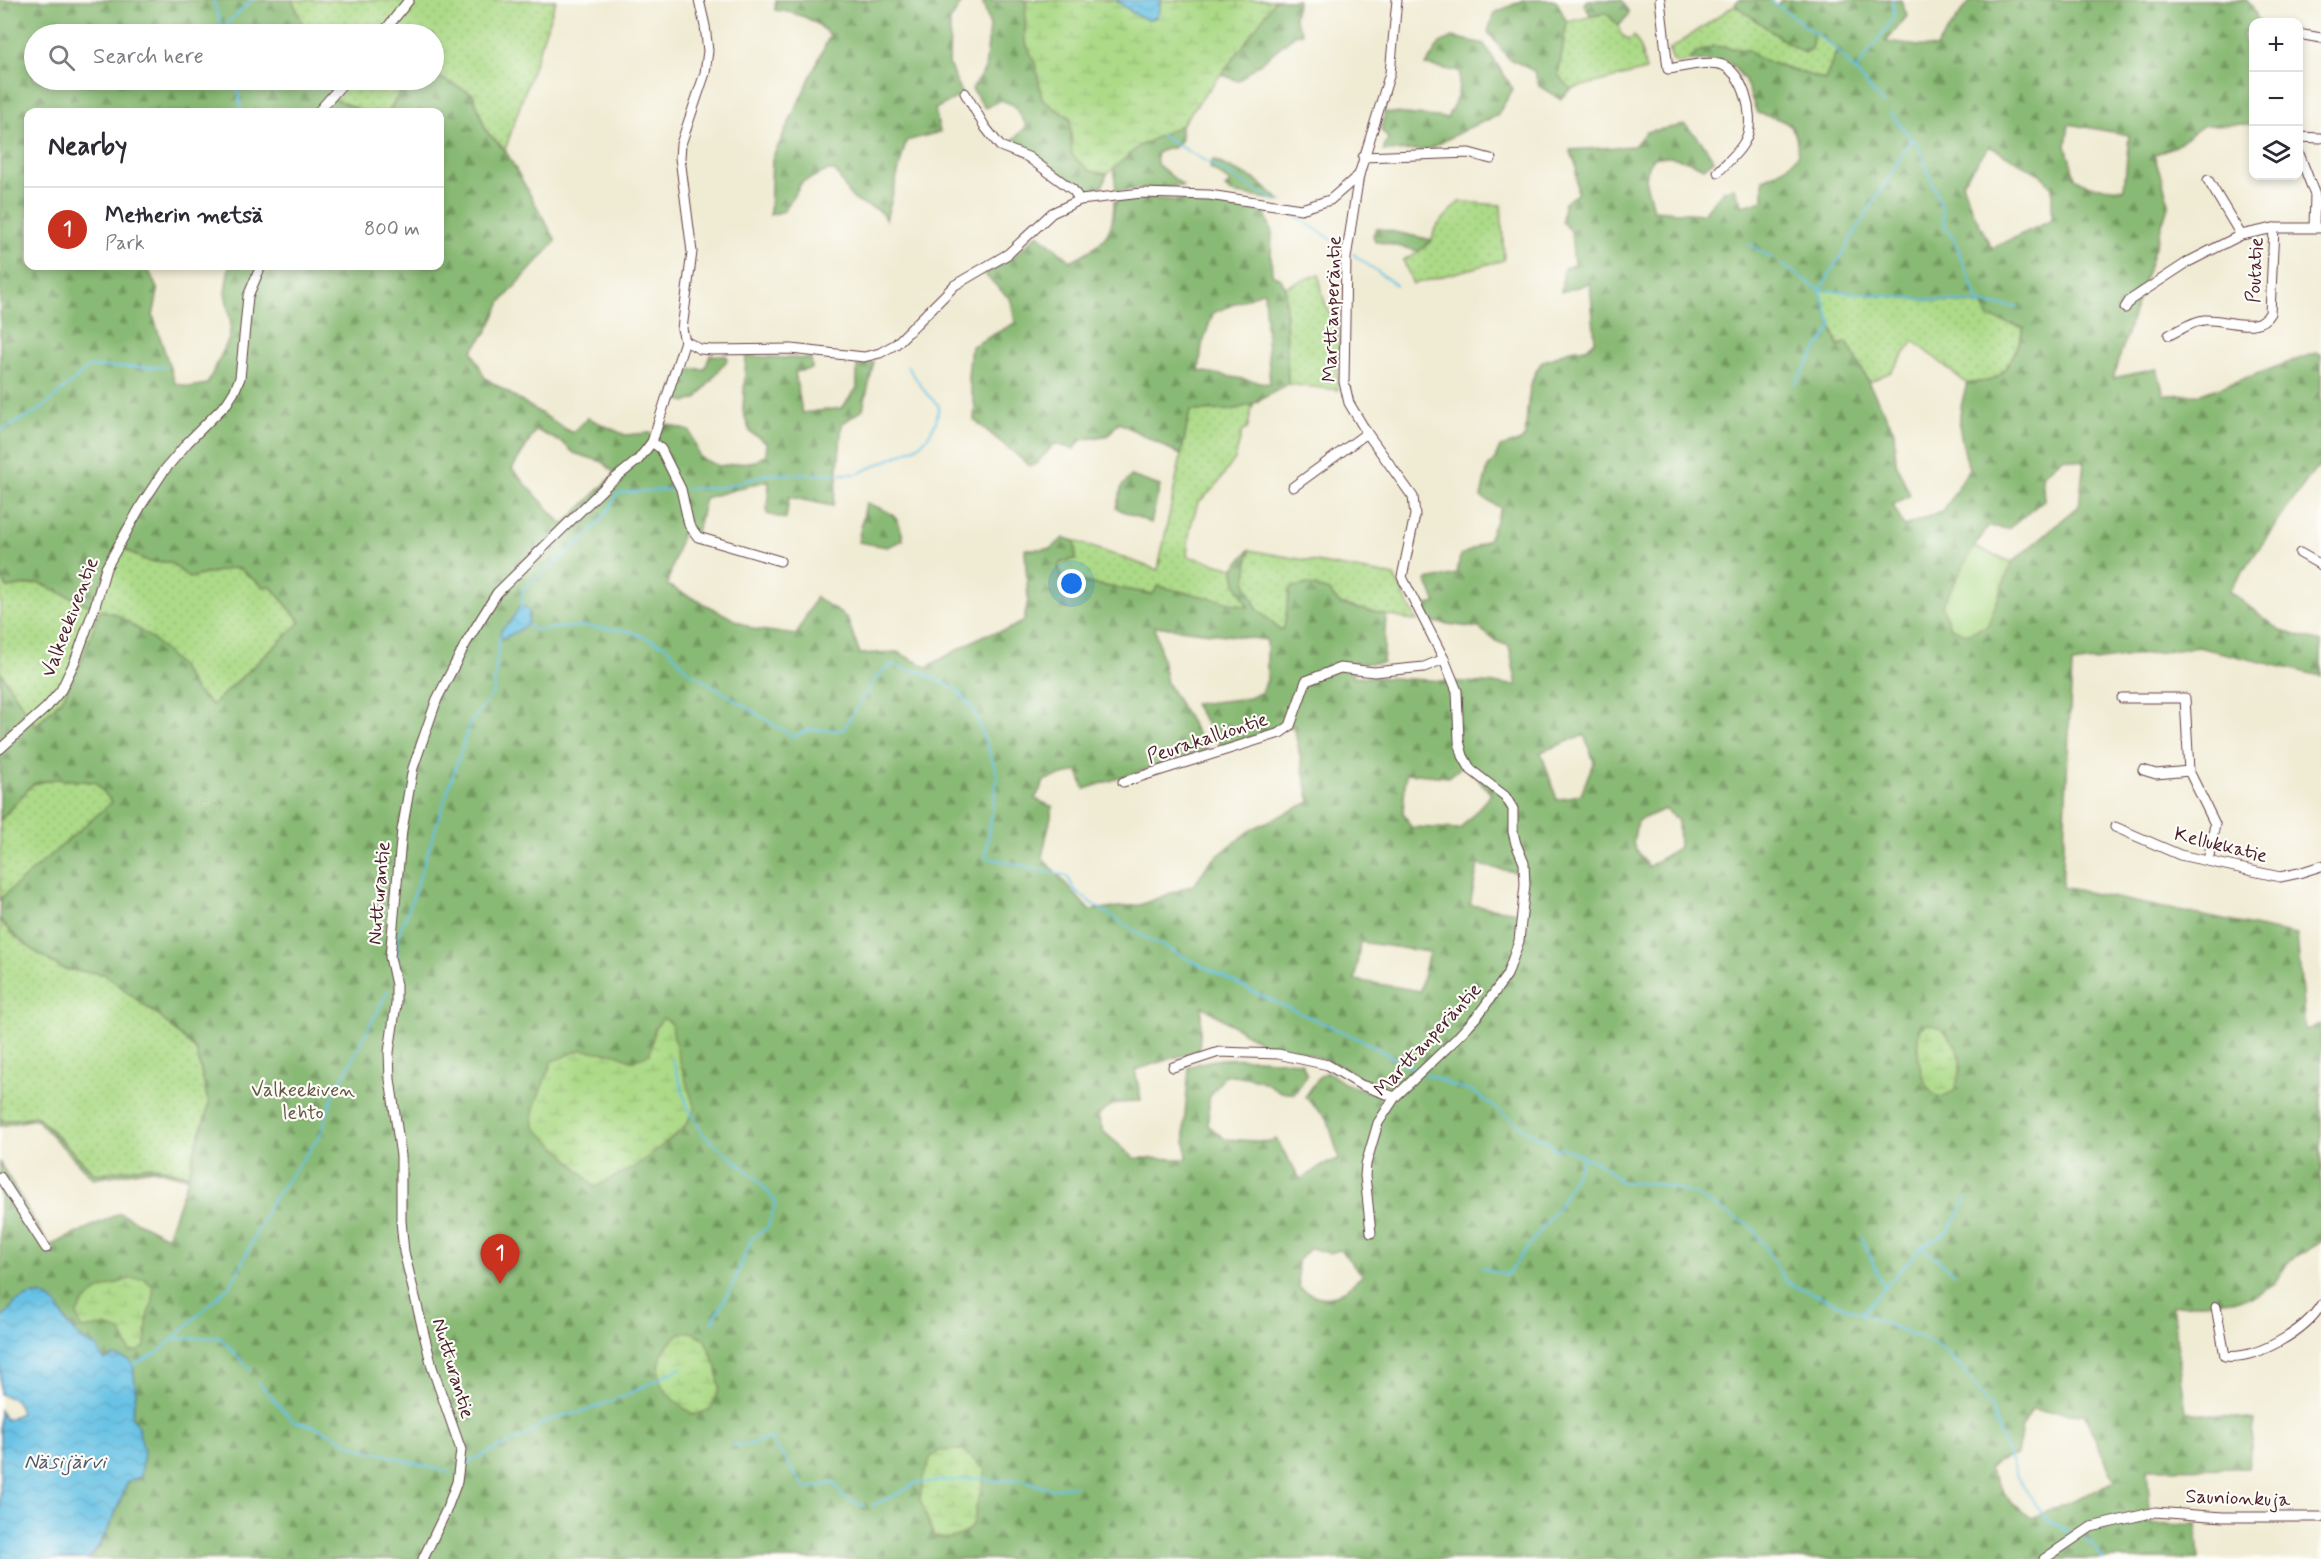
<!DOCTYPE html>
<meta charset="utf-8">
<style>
body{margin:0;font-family:Mynerve,sans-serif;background:#f7f7f7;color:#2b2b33}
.controls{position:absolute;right:18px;top:18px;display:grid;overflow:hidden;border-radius:12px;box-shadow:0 3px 9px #0003}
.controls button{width:54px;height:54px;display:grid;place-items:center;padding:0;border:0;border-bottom:2px solid #e1e1e2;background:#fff;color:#2b2b33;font:30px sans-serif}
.you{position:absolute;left:1072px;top:584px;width:21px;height:21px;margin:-15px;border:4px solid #fff;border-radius:50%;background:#1a73e8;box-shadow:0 0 0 9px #1a73e833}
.badge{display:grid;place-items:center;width:39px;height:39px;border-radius:50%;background:#c8321e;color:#fff;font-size:20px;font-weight:700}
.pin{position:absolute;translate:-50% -50px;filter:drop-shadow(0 2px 3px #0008)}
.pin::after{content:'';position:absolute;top:32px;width:21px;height:18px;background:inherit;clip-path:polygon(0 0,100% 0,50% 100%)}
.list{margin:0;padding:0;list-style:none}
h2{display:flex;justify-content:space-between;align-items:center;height:78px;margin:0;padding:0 24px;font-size:26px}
h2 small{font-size:20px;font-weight:400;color:#7c7c81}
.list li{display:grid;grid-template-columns:39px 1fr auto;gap:18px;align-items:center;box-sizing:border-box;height:84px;padding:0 24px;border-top:2px solid #e1e1e2}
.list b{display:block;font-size:22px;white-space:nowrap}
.list p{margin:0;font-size:20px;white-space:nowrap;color:#7c7c81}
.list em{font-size:20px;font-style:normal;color:#7c7c81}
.icon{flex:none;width:33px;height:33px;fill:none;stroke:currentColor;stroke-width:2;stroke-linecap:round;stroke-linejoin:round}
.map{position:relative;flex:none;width:2321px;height:1559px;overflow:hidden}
.search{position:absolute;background:#fff;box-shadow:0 3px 9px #0003;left:24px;top:24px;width:420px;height:66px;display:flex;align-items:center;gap:15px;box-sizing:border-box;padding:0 21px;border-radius:33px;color:#7c7c81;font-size:22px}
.panel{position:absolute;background:#fff;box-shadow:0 3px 9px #0003;left:24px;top:108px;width:420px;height:162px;border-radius:12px}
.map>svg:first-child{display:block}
.grass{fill:url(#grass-dots);stroke:#7b7c59;stroke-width:1.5}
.forest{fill:url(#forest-firs);stroke:#6a6c50;stroke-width:1.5;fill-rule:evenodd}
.wetland{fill:url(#wetland-marsh);stroke:#7b7c59;stroke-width:1.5}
.pitch{fill:#acda87;stroke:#7b7c59;stroke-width:1.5}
.water{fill:url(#water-waves);stroke:#597088;stroke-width:1.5}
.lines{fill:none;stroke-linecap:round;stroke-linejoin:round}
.stream{stroke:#68c2e5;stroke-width:2}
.minor-casing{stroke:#633e44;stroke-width:11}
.minor{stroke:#fff;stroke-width:9}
.labels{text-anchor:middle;stroke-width:4.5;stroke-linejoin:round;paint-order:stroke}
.street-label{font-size:20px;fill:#4a1f2b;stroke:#fdfcf7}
.park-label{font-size:20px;fill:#675747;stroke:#fdfcf7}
.water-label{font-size:21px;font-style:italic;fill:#54586c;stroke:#fdfcf7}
</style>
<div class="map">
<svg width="2321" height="1559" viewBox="0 0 2321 1559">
<defs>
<pattern id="grass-dots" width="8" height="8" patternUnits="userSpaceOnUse" patternTransform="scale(1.5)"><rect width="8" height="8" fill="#acda87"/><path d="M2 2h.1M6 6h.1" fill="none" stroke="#96bb75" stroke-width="1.8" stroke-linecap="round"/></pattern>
<pattern id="forest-firs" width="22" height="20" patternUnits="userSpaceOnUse" patternTransform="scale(1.5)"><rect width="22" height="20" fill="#89ba74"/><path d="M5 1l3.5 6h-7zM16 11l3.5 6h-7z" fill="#72975f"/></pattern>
<pattern id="wetland-marsh" width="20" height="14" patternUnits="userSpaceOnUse" patternTransform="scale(1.5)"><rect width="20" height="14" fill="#acda87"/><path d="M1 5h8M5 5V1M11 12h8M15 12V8" fill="none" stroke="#96bb75"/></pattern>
<pattern id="water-waves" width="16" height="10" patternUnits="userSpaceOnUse" patternTransform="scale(1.5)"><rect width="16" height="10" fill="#68c2e5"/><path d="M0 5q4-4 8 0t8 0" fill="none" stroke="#5ca6c5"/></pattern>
</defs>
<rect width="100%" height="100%" fill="#fdfcf7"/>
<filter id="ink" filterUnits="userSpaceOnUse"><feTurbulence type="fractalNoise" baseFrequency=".0167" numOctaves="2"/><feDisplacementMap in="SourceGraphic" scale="12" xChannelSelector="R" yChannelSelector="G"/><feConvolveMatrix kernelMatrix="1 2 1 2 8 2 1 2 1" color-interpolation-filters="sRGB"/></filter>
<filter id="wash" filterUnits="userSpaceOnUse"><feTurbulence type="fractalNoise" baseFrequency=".008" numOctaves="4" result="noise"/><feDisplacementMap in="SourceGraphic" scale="24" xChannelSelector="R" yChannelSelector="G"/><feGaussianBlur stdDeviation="1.35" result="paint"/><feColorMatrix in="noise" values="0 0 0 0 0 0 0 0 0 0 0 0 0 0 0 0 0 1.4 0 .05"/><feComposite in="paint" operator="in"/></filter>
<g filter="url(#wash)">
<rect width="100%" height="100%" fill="#f0ebd3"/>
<g class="grass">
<path d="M292 0H556L505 150 486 131 473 94 434 75V34H307Z"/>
<path d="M1735 5 1789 44 1805 53 1812 32 1837 50 1825 80 1759 59 1748 50 1698 52 1689 61 1679 64 1673 61 1669 50Z"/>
<path d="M1606 13 1619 26 1621 34 1629 40 1634 36 1640 46 1646 70 1571 89 1558 76 1567 22Z"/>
<path d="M326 80H408L388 112H364L334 99Z"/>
<path d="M1459 202 1501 205 1504 260 1413 284 1403 260 1414 255 1432 240 1435 228Z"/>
<path d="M1319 274C1322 294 1325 311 1339 325L1338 390 1288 384 1285 287Z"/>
<path d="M1820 290 1983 305 1989 318 2004 319 2024 327C2019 343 2011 367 1996 378 1990 382 1975 382 1967 384L1914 341 1891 372 1869 382 1847 342 1838 346Z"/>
<path d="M1253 404 1247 429 1242 432 1235 459 1215 487 1198 503 1190 528 1187 556 1234 568 1236 583 1248 607 1158 586 1153 594 1063 579 1058 568 1061 562 1076 559 1075 541 1158 570 1190 411 1232 410Z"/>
<path d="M116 545 149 562H170L189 578 232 568 240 569 263 587 270 586 301 622 212 705 195 690 180 666 81 662 63 698 35 726 0 672V574L8 588 39 583 92 607Z"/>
<path d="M1249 550 1394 576 1417 621 1364 611 1340 604 1329 591 1290 588 1284 629 1280 630 1257 609 1245 583Z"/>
<path d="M55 779 96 782 113 802 0 900V820L33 784Z"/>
<path d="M0 920 14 935 34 951 63 969 104 974 161 1018 196 1050 209 1105 192 1158 189 1175 151 1166 95 1174 37 1116 2 1121 0 1119Z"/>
</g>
<g class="forest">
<path d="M0 0H292L307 34H34V80H326L334 99 364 112H28V266H147L158 291 153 316 175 383 189 387 207 384 229 339 231 324 225 292 229 266H440V112H388L408 80H434V75L473 94 486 131 505 150 556 241 501 302 487 331 472 351 485 378 572 433 588 418 625 435 662 432 665 424 690 431 700 458 719 466 756 461 766 454 767 443 750 432 743 411 746 356 811 359 812 369 795 372 802 413 842 408 857 388V366L874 362 863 409 842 424 837 481 833 506 789 497 786 519 767 514 769 480 705 498 698 528 691 538 683 530 667 585 753 629 796 635 816 597 847 618 860 654 897 652 927 667 984 635 1007 630 1024 621 1028 600 1025 549H1050L1064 538 1075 541 1076 559 1061 562 1058 567 1063 579 1153 594 1158 586 1248 607 1236 583 1234 568 1249 550 1246 583 1257 609 1280 630 1284 629 1290 588 1307 584 1329 591 1340 604 1386 615 1383 663H1352L1353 676 1517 685 1509 646 1496 641 1479 628 1432 622 1422 606 1436 603 1426 580 1457 574 1460 556 1488 540 1501 508 1481 497 1488 467 1494 461 1500 447 1521 441 1525 436C1528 411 1526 380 1543 361 1554 359 1558 355 1567 351 1578 347 1587 352 1595 341L1590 283 1561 292 1564 268 1574 265 1571 231 1562 222 1564 203 1577 194 1576 165 1570 150 1634 146 1646 132 1685 125 1702 142 1714 160 1704 168C1686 160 1672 154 1652 158L1645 179 1653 210 1703 214 1724 190 1734 188 1743 206 1763 200V180L1788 166 1798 155C1798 121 1786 121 1757 113L1745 80 1729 62 1689 61 1698 52 1714 46 1748 50 1759 59 1825 80 1837 50 1813 32 1812 49 1805 53 1789 44 1735 5 1738 0H1771L1778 5 1782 0H1901L1907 16 1886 42 1935 48 1971 0H2246L2252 6 2259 22H2254L2253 30 2243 32 2253 83V124L2204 125 2175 146 2154 155 2169 203 2113 378 2157 369 2164 395 2201 394 2315 353 2321 354V466L2315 469 2229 591 2281 631 2321 642V676L2198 647 2072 664 2062 887 2297 935 2305 1030 2321 1025V1242L2288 1262 2275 1283 2251 1298 2172 1306 2186 1412 2255 1420 2248 1468 2147 1469 2151 1525 2196 1524 2199 1559H89L100 1546 117 1510 127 1483 138 1427 132 1415 136 1393 133 1365 104 1360C94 1343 93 1348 80 1337 69 1328 64 1317 57 1305L16 1302 0 1320V1163L49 1246 120 1213 167 1237 188 1178 152 1169 93 1179 36 1119 0 1126V1119L2 1121 37 1116 95 1174 151 1166 188 1175 209 1105 196 1050 161 1018 104 974 63 969 34 951 14 935 0 920 1 898 112 802 95 782 54 779 33 784 0 820V672L36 726 63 698 81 662 100 610 116 614 154 640 180 666 195 690 212 705 301 622 270 586 263 587 240 569 232 568 189 578 170 562H149L117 545 92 607 40 583 7 588 0 574ZM2069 124 2129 135 2124 189 2089 186 2075 178 2066 146ZM1989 146 2040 174 2052 187V220L1992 248 1972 210 1962 183ZM1820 290 1983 305 1989 318C2003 319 2010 326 2024 327 2019 343 2011 367 1996 378 1990 382 1975 382 1967 384 1955 422 1959 432 1969 469L1944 511 1904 526 1893 505 1910 495 1896 463 1894 431 1847 342 1838 346ZM536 430 563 443 574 453 603 462 615 474 563 525 512 469ZM2063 458 2084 461 2079 506 2012 562 1987 626 1942 606 1974 547 1989 526 2008 529 2044 500 2042 476ZM1155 626 1267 640V680L1262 692 1250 698 1194 704 1221 746 1284 727H1294L1310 802 1254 828 1230 846 1209 863 1195 884 1140 905 1089 910 1042 857 1053 807 1035 799 1045 780 1078 771 1084 789 1207 750 1167 683ZM1584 735 1594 761 1581 794 1557 800 1541 752ZM1465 764 1491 794 1460 829 1411 827 1403 812 1406 773 1449 777ZM1665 809 1678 821 1679 847 1648 867 1633 844 1637 821ZM1478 865 1520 873 1522 887 1518 912 1470 905ZM1360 942 1429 952 1420 991 1355 980ZM1202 1006 1264 1045 1303 1052 1348 1069 1361 1079 1395 1089 1385 1098 1344 1083 1328 1072 1319 1077 1305 1097 1328 1120 1339 1159 1322 1165 1301 1180 1276 1139 1269 1142 1225 1139 1208 1125 1209 1098 1225 1075C1239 1075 1255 1078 1268 1084 1280 1091 1279 1094 1295 1093L1307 1075 1301 1062C1263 1060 1225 1053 1189 1067L1184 1127 1187 1159 1134 1158 1103 1131 1098 1116 1111 1105 1141 1100 1135 1070 1199 1050ZM1945 1031 1960 1058 1956 1085 1929 1090 1918 1054ZM1311 1248 1329 1253 1340 1250 1363 1275C1340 1295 1328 1307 1299 1288L1297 1261ZM2032 1410 2084 1414 2115 1482 2032 1518 2011 1503 1989 1469 1997 1462 2017 1455 2022 1427Z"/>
<path d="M776 0H963L950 21 949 64 962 95 935 109 940 132 906 141 886 220C876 204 872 210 858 202 846 195 843 181 835 171H827L802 182 784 211 770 215 772 159 830 35C814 18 798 13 775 10Z"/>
<path d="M982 0H1026L1025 41 1036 65 1042 98 1054 108 1070 117 1072 155 1090 171 1107 174 1103 185 1089 193 1009 144 1027 126 1014 105 1001 100 985 108 972 89 985 69 990 26Z"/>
<path d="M1275 0H1298L1294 17 1302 33 1295 35 1238 81 1221 74Z"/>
<path d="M1524 0H1556L1567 22 1558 75 1571 89 1560 99 1539 86 1534 71 1508 58 1488 32 1494 13Z"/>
<path d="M1587 0H1622L1629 14 1619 26 1606 13 1591 16 1584 4Z"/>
<path d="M1452 37 1484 44 1513 89 1497 116 1468 128 1427 150 1383 151 1388 138 1381 130 1385 112 1447 118 1458 95 1460 72 1426 65 1440 43Z"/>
<path d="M1181 125V141L1173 148H1166L1156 154 1157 164 1183 186 1116 191 1114 167 1139 146Z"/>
<path d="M1213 160 1256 180 1281 201 1232 193 1225 188 1230 182 1210 168Z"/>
<path d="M1147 198 1216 203 1264 210 1272 232 1271 257 1272 274 1281 279 1285 287 1288 384 1253 404 1232 410 1190 411 1181 455 1118 422 1109 435 1081 440 1074 449 1054 444 1036 464 1030 466 974 420 975 406 968 377 971 347 1015 323 1011 300 984 274 1011 259 1038 234 1071 261C1101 244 1114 239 1114 201ZM1264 291 1270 384 1199 371 1202 345 1213 313Z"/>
<path d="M1376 228 1432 240 1419 251 1375 241 1373 235Z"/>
<path d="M710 355 727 356V360L696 399 687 402 675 399 672 392 679 376 693 369H705Z"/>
<path d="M1131 476 1160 486 1151 523 1116 508 1122 486Z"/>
<path d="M866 503C888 511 900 513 903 540L887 547 858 542Z"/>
</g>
<g class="wetland">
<path d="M1026 0H1116L1133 13 1148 20 1157 17 1161 0H1275L1243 46 1181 125 1139 146 1107 174 1090 171 1072 155 1070 117 1054 108 1042 98 1036 65 1025 41Z"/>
<path d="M663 1018 671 1023 678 1056 695 1109 683 1129 636 1166 595 1187 564 1154 534 1127 533 1110 552 1061 581 1050 616 1054 633 1061 650 1054 654 1030Z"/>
<path d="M1927 1024C1944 1026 1959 1045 1960 1062 1961 1070 1957 1083 1954 1091L1941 1097C1920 1093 1914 1045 1920 1028Z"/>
<path d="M129 1279H145L153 1287V1302L148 1313 145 1346 139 1351 130 1352 121 1331 105 1326 81 1329 77 1313C91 1289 105 1288 129 1279Z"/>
<path d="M691 1332 704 1338 717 1368 719 1388 711 1409 694 1415C671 1400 651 1386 662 1355 664 1347 674 1339 680 1333Z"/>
<path d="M963 1450 985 1470C984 1483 980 1494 976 1507 975 1511 975 1516 974 1521 968 1537 949 1541 934 1537L920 1499 923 1478 931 1457 939 1451Z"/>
</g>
<path class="pitch" d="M1974 547 2012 562 1987 626 1965 634 1950 627 1942 606Z"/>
<g class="water">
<path d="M1116 0H1161L1157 17 1148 20 1133 13Z"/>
<path d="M524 606 529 611 528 625 505 638 500 637 501 630 511 621 519 607Z"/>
<path d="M31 1295H44L57 1305 68 1325 82 1339 97 1347 104 1360 114 1356 129 1360 133 1365 136 1393 132 1415 138 1427 144 1451 141 1476 127 1483C117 1510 107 1537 89 1559H0V1410L6 1420 21 1413 16 1400 0 1394V1320L16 1302Z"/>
</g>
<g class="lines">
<g class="stream">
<path d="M213 0 224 34"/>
<path d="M1771 0 1837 50 1883 104"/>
<path d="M222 28 252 0"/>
<path d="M1856 71 1894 17 1893 0"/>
<path d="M237 80 241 112"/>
<path d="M1890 113 1912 139 1917 142 1943 211C1942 220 1945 230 1952 235L1980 305"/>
<path d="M1160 135 1275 201"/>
<path d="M1289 212 1344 247"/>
<path d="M1749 244 1772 258"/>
<path d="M1353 254 1396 285"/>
<path d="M1781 264 1820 290 2018 307"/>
<path d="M1795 384 1832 326 1820 290 1912 139"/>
<path d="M0 431 40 410 89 367H164"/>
<path d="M685 489 726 487 766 474H857L917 447 927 438 936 422 939 406 926 393 907 366"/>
<path d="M522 607 523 588C558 559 598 535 618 493L676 489"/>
<path d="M528 625 535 630 583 626 629 631 666 646 687 670 794 737 808 730H843L877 676 892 664 899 668 920 672 956 689 973 709 998 775 985 857 1067 876 1075 890 1091 903 1145 937 1262 996 1361 1040 1417 1070"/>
<path d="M400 985 397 956 398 936 411 903 470 723 493 693 496 673 498 645 500 637"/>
<path d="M672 1059 688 1107 704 1135 755 1177 776 1202 768 1227 752 1238 733 1284 712 1323"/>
<path d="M1425 1075 1432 1076 1455 1087 1472 1091 1524 1129 1550 1143 1554 1150 1561 1147 1599 1163 1621 1182 1658 1184 1693 1194 1753 1228 1786 1282 1939 1346 1961 1367 1992 1408 1993 1416 2018 1479 2047 1520 2073 1534"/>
<path d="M1862 1238 1884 1287"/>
<path d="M1922 1247 1954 1273"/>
<path d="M1482 1267 1507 1275 1560 1204 1584 1157"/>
<path d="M1862 1313 1922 1246 1948 1232 1967 1199"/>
<path d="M175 1339 219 1337 251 1370"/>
<path d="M133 1365 159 1352 232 1283 272 1201 321 1134 333 1096 388 991"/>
<path d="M259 1383 293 1421 316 1427 359 1448 451 1473"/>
<path d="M733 1445H748L770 1438 806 1489 834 1483 843 1497 864 1506"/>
<path d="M463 1473 470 1461 527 1435 547 1420 585 1411 624 1396 681 1368"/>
<path d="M873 1505 903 1491 915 1483 982 1478 993 1481 1021 1479 1049 1489 1075 1486"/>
<path d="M2084 1540 2090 1542 2103 1559"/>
</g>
</g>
</g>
<g filter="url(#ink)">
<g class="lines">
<g class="minor-casing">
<g id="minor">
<path d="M699 0 705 26 708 51 705 73 681 144 680 158 692 252 682 329 685 341 700 349 712 350 791 349 864 357 880 353 896 344 955 285 1008 254 1052 213 1080 200 1142 193 1209 195 1301 209 1330 200 1359 175"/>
<path d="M1660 0 1668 69C1683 67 1704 61 1719 64 1743 69 1755 116 1747 136 1742 150 1728 161 1718 172"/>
<path d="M382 34 409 0"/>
<path d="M2298 34 2321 38"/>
<path d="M965 93 985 127 1000 146 1028 157 1073 190 1080 200"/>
<path d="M318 112 346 80"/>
<path d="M2298 137 2321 138"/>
<path d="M2298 151 2315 195 2314 227"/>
<path d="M1363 157 1469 153 1491 159"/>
<path d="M2208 180 2241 235"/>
<path d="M2125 308 2130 300 2188 262 2241 235 2274 228H2321"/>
<path d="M2169 335C2180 330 2193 321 2204 320 2225 318 2258 335 2270 313L2274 228"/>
<path d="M652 442 661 449 681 489 689 525 698 537 780 561"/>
<path d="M1293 487 1367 433"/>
<path d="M2300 553 2321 565"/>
<path d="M2122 698H2185L2189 771 2215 824 2208 861"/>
<path d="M0 749 47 707 61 690 75 661 95 606 106 568 142 504 163 472 188 442 227 403 234 392 240 378 248 296 261 266"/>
<path d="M2143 770 2156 774 2189 771"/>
<path d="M1123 782 1280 733 1290 726 1306 681 1340 668 1374 672 1424 667 1444 659"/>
<path d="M2115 827 2180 855 2280 877 2299 873 2321 866"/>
<path d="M1173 1067 1219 1052 1278 1054 1328 1065 1361 1085 1395 1097"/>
<path d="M0 1177 46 1248"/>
<path d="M1371 1233 1365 1176 1366 1164 1378 1123 1395 1097 1455 1040 1479 1014 1507 975 1519 941 1525 885 1524 863 1516 844 1513 832V809L1505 796 1471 770 1463 756 1459 741 1457 691 1444 659 1402 577 1415 515 1413 497 1367 433 1349 403 1344 382 1346 258 1359 175 1390 73 1397 0"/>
<path d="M2216 1307 2225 1356C2256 1360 2305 1331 2321 1305"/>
<path d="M423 1559 446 1511 457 1482 461 1450 432 1367 404 1252 401 1221V1156L390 1079 389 1052 396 1004V985L390 957 402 830 413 768 437 699 466 643 497 593 607 485 638 460 652 442 685 341"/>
<path d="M2044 1559 2091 1527 2155 1512 2223 1517H2321"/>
</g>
</g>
<use href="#minor" class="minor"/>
</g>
</g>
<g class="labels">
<g class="street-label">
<text transform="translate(2254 270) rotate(-87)" y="7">Poutatie</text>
<text transform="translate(1331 309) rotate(-88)" y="7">Marttanperäntie</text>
<text transform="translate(69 617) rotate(-69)" y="7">Valkeekiventie</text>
<text transform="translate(1207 737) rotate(-18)" y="7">Peurakalliontie</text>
<text transform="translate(2221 844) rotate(14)" y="7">Kellukkatie</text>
<text transform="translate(378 893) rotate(-85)" y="7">Nutturantie</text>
<text transform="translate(1427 1039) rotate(-47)" y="7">Marttanperäntie</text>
<text transform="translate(454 1368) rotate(73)" y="7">Nutturantie</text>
<text transform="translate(2238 1497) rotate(2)" y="7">Saunionkuja</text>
</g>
<g class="park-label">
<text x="303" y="1096">Valkeekiven<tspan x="303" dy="23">lehto</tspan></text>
</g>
<g class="water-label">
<text x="65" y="1468">Näsijärvi</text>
</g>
</g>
</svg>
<div class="controls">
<button>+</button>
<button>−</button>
<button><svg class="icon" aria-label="layers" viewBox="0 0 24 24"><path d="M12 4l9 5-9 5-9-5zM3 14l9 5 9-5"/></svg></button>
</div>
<div class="you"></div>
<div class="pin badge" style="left:500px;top:1284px">1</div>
<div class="search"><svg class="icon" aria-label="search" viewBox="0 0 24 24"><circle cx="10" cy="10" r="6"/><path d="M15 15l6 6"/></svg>Search here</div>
<section class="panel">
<h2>Nearby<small></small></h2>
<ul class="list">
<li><span class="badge">1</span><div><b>Metherin metsä</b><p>Park</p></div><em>800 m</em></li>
</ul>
</section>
</div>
